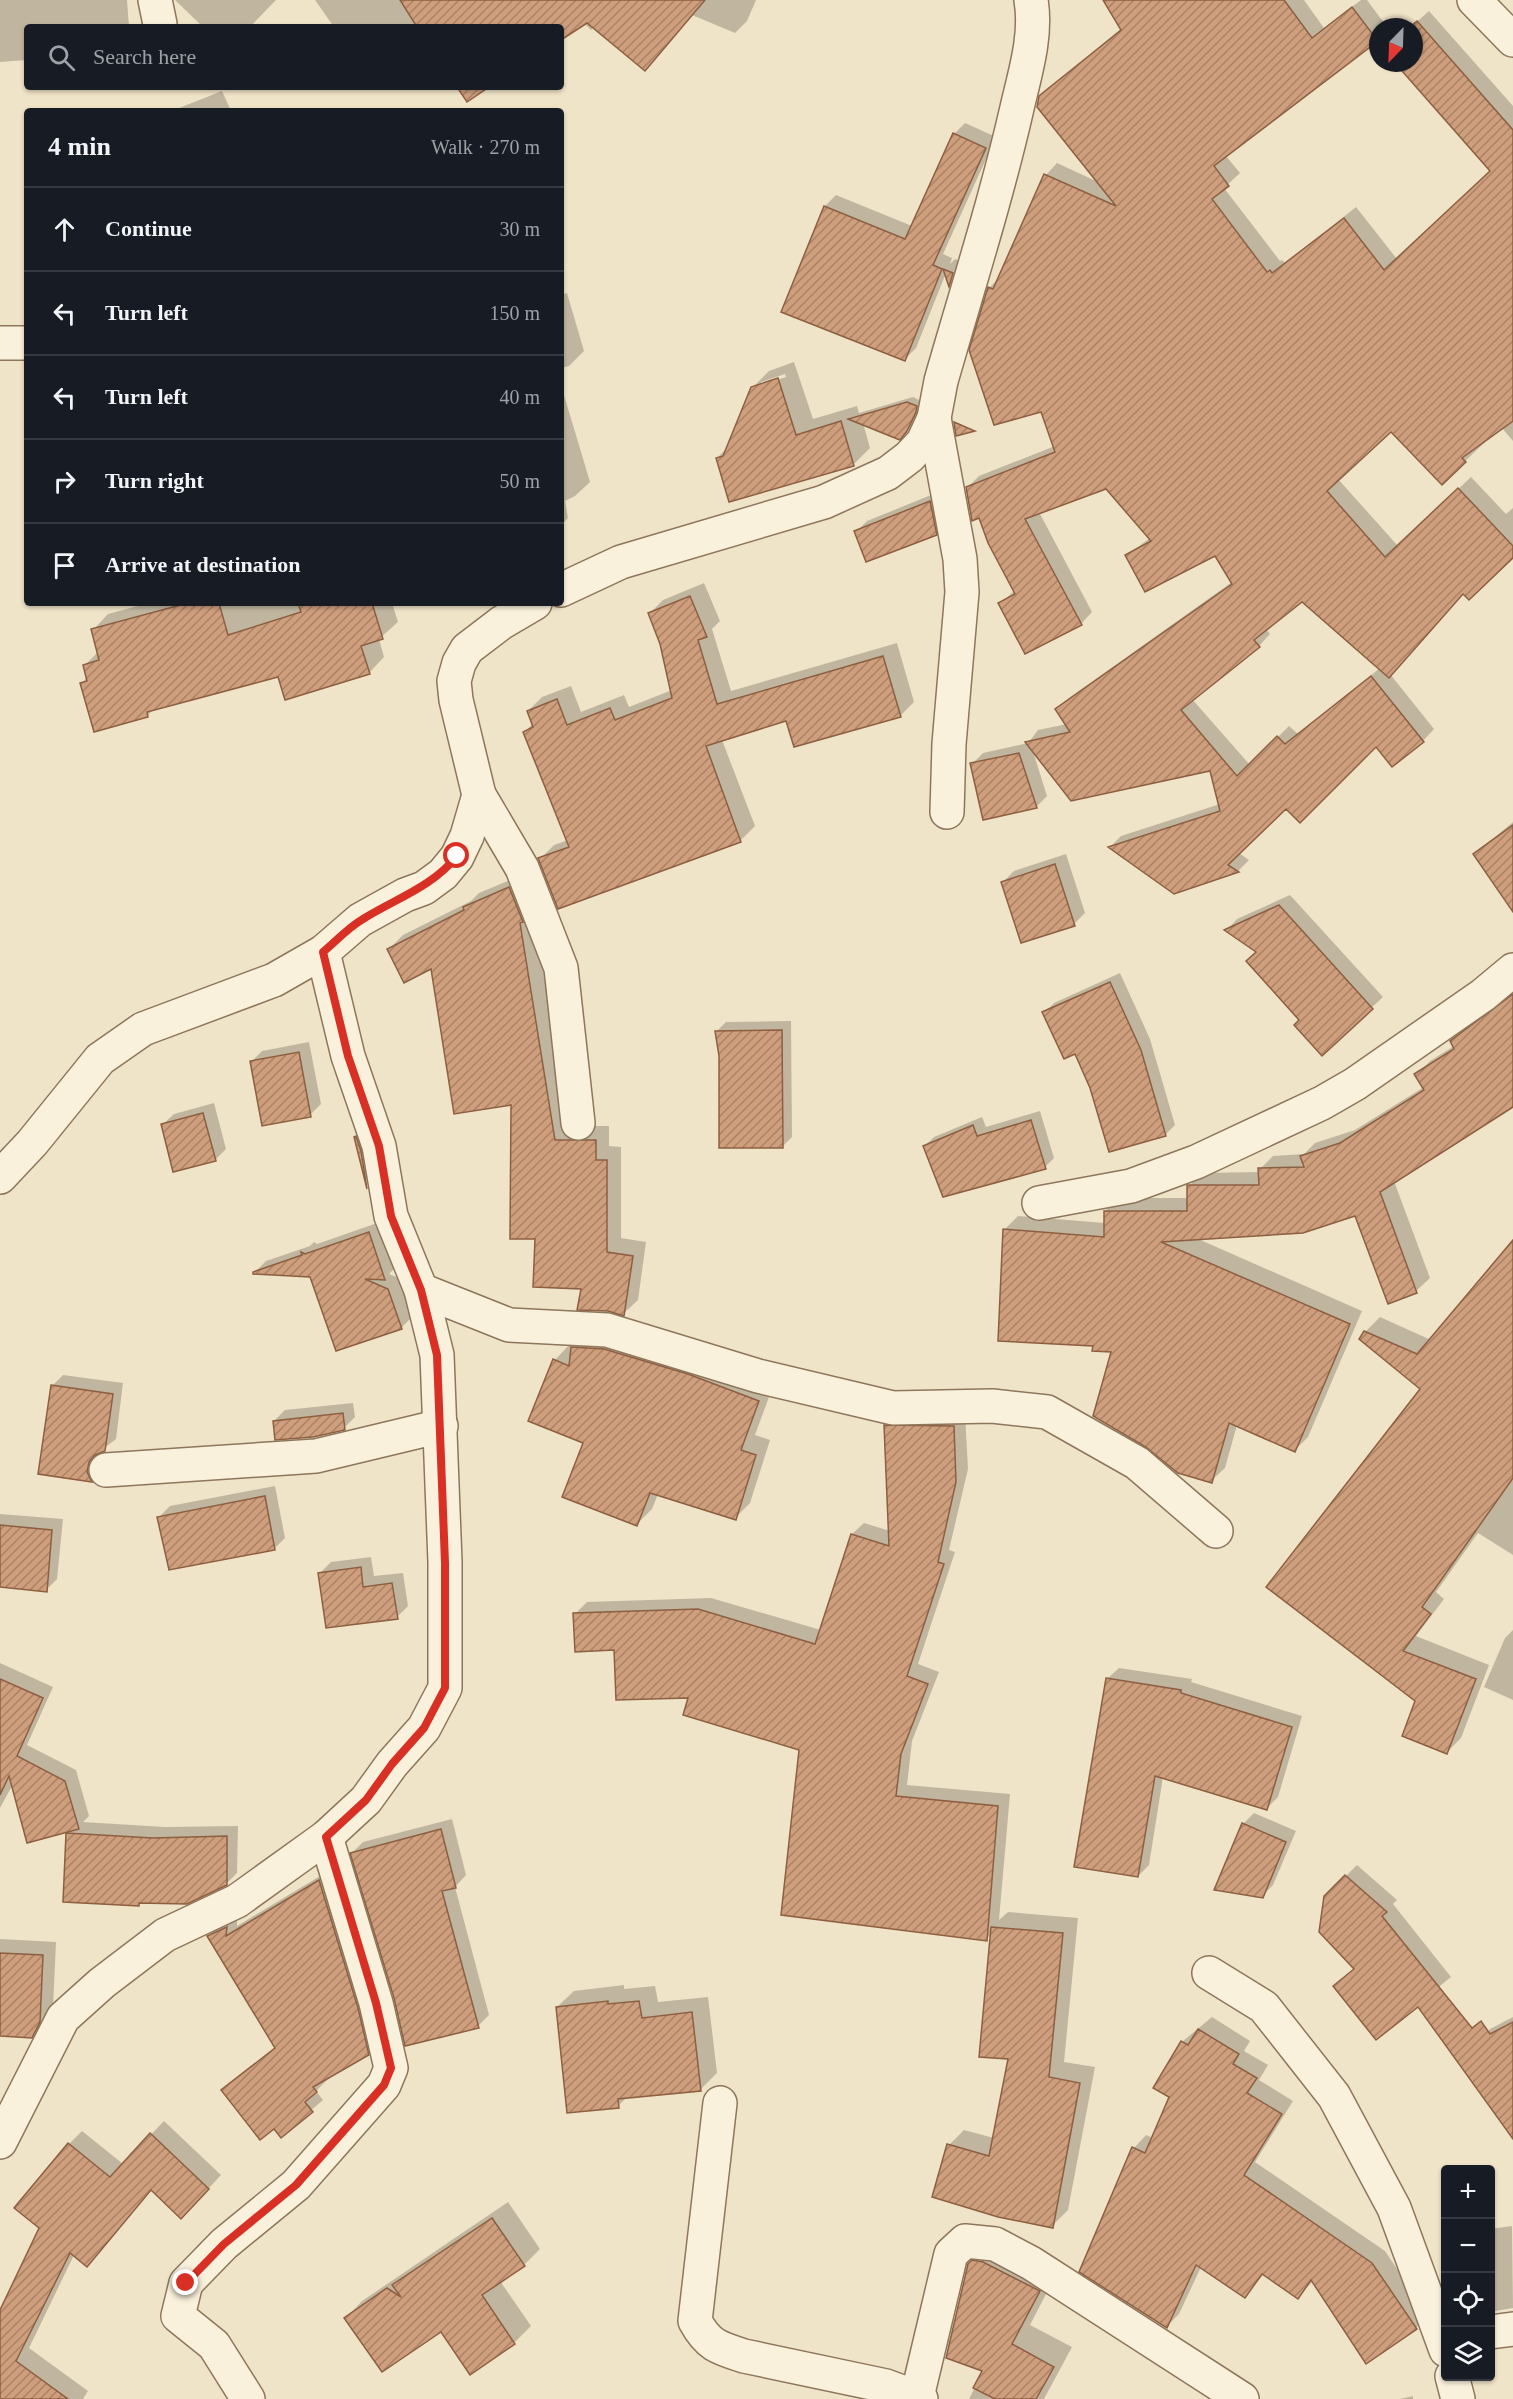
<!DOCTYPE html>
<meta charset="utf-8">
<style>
body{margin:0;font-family:"Times New Roman",serif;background:#20242c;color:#f1f3f6}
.controls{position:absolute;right:18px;bottom:18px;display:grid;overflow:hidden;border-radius:6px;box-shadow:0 2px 4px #0004}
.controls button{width:54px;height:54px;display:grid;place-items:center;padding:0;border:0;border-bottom:2px solid #363941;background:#171b24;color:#f1f3f6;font:30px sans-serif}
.compass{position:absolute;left:1369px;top:18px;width:54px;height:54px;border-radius:50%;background:#171b24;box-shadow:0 2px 4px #0004;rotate:203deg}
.stop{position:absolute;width:18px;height:18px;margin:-14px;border:4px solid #d93025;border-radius:50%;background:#fff}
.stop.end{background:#d93025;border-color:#fff;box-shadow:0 2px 6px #0008}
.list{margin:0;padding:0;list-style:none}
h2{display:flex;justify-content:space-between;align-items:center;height:78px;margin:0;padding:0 24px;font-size:26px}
h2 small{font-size:20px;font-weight:400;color:#9ea1a6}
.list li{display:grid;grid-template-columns:39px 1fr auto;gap:18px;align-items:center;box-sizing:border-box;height:84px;padding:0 24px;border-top:2px solid #363941}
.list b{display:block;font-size:22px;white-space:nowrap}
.list em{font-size:20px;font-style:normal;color:#9ea1a6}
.icon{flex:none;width:33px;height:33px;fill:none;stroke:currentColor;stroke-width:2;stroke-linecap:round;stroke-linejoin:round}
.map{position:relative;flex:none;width:1513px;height:2399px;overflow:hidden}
.search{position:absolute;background:#171b24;box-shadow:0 2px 4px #0004;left:24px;top:24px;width:540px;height:66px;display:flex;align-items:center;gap:15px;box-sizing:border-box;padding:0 21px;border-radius:6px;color:#9ea1a6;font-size:22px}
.panel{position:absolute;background:#171b24;box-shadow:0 2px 4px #0004;left:24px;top:108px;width:540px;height:498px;border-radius:6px}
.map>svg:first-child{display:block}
.shadow{fill:#0003;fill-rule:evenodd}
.building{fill:url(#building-hatch);stroke:#8d5f41;stroke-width:1.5}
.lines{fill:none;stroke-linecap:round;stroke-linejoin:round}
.minor-casing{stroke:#8d765c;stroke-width:36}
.tertiary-casing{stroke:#8d765c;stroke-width:36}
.minor{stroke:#faf1dc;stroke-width:33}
.tertiary{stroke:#faf1dc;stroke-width:33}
.route{stroke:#d93025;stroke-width:8}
</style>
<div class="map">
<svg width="1513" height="2399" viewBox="0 0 1513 2399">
<defs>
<pattern id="building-hatch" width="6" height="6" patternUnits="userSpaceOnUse" patternTransform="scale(1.5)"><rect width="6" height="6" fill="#cf9f7d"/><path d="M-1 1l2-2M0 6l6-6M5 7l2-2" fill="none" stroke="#a98266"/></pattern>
</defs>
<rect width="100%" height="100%" fill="#f0e4c8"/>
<g class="shadow">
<path d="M0 0H127L129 27H27V60L0 62Z"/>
<path d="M175 0H276L250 27H203Z"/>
<path d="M315 0H756L747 21 735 33 692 15 594 27 591 30 584 23 561 38V27H334Z"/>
<path d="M1105 0H1304L1324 28 1361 0H1367L1387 27H1378V41L1226 156 1240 173 1224 188 1280 261 1282 260 1285 263 1356 207 1397 259 1491 170 1397 63H1414V27H1411L1429 11 1513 106V441L1501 427 1442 483 1391 430 1338 479 1398 546 1471 477 1506 514 1513 508V556L1464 592 1390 674 1434 729 1423 741 1376 745 1286 807 1239 853 1249 860 1238 871 1174 892 1110 847 1121 836 1220 804 1211 769 1032 748 1047 796 1036 807 972 764 983 753 1028 743 1038 730 1067 724 1057 710 1069 698 1232 582 1215 554 1127 555 1150 538 1107 487 1039 512 1092 612 1081 624 1000 604 1015 590 967 488 979 476 1055 446 1042 410 989 288 1000 277 1046 175 1057 163 1098 182 1040 97 1122 28ZM1302 600 1380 668 1298 734 1289 726 1250 765 1192 699 1259 646 1270 634 1266 629Z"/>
<path d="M222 91 231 111H173L174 110Z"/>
<path d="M965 123 996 137 943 254 952 258 950 264 955 259 963 262 960 274 950 284 946 273 916 348 905 359 825 206 836 195 912 226 954 134Z"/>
<path d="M567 293 584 351 569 366 561 368V295Z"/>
<path d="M794 362 813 419 857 406 859 413 913 397 921 401V406L912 425 899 438 863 423 870 448 854 464 730 500 717 458 727 448 752 388 769 371ZM785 374 786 377 761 385V382Z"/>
<path d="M561 385 590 482 575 496 565 501 568 518 561 525Z"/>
<path d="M941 491 947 523 936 534 856 532 867 521Z"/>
<path d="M704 583 720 621 712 629 731 691 897 643 914 702 900 716 787 719 722 740 755 826 741 840 559 907 540 859 554 845 568 840 525 732 533 723 528 711 542 697 571 686 581 712 624 695 629 707 672 690 662 644 649 614 663 600Z"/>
<path d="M149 603H392L398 622 379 639 384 657 369 673 279 675 155 708 147 716 82 683 87 677 85 665 99 651 93 630 108 614Z"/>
<path d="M1513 822V894L1475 854Z"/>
<path d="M1066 854 1085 913 1074 924 1003 882 1014 871Z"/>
<path d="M524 874 534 908 569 1126H609V1146L621 1147V1238L646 1242 638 1300 623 1314 583 1288 537 1237 513 1103 433 967 389 949 403 935 471 901 479 893Z"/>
<path d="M1290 895 1383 997 1322 1054 1257 952 1227 930 1237 919Z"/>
<path d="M1120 973 1150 1039 1175 1125 1165 1135 1092 1088 1076 1052 1044 1013 1054 1003Z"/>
<path d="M1513 994V1106L1394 1181 1430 1278 1416 1291 1389 1302 1355 1214 1196 1238 1362 1311 1308 1437 1295 1450 1237 1425 1225 1468 1211 1481 1113 1350 1094 1345 1005 1229 1018 1216 1105 1223V1211L1118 1198H1189V1186L1202 1173 1260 1172V1169L1273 1156 1304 1154 1315 1143 1355 1130 1424 1087 1416 1075 1430 1061 1454 1046 1452 1041 1465 1028Z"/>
<path d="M791 1021 792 1137 782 1147 720 1056 716 1032 726 1022Z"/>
<path d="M309 1042 321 1104 310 1115 251 1062 262 1051Z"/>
<path d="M214 1103 226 1149 215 1160 162 1125 174 1114Z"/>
<path d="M1040 1111 1054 1158 1045 1167 925 1146 934 1137 982 1117 986 1127Z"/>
<path d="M366 1127 378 1177 368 1186 356 1137Z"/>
<path d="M380 1222 395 1268 389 1274 399 1278 412 1317 401 1328 311 1275 255 1272 266 1261 310 1246 314 1242 317 1244Z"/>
<path d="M1513 1242V1555L1478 1533 1436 1592 1444 1599 1416 1636 1489 1665 1461 1738 1447 1752 1417 1701 1268 1586 1422 1389 1365 1332 1380 1317 1431 1340Z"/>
<path d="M588 1333 773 1386 755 1435 770 1440 750 1503 735 1518 658 1494 652 1509 637 1524 585 1442 555 1360 569 1345 574 1347Z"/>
<path d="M63 1375 123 1383 116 1439 99 1452 98 1460 102 1469 91 1480 40 1473 52 1386Z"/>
<path d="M353 1403 355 1417 344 1428 274 1421 285 1410Z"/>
<path d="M897 1414H965L968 1469 949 1550 955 1552 918 1664 939 1672 912 1741 907 1785 1010 1794 999 1920 1008 1912 1078 1918 1064 2062 1095 2067 1068 2210 1052 2226 949 2145 964 2130 994 2138 1010 2058 991 1934 987 1939 801 1748 690 1696 616 1648 575 1614 587 1602 711 1598 821 1630 852 1534 864 1523 890 1531 885 1426Z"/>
<path d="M275 1486 285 1538 274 1549 159 1517 170 1506Z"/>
<path d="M0 1514 63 1519 57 1579 46 1590 0 1586Z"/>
<path d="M371 1557 374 1576 403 1573 408 1606 397 1617 320 1573 331 1562Z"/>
<path d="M1513 1630V1700L1484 1687 1505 1638Z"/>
<path d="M0 1663 53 1687 27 1745 76 1770 89 1816 83 1822 165 1827 238 1826 237 1873 226 1884 141 1902 138 1905 68 1833 72 1829 13 1784 0 1808Z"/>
<path d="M1119 1668 1192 1679 1191 1682 1302 1716 1278 1797 1267 1808 1163 1777 1149 1865 1138 1876 1107 1679Z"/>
<path d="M1254 1813 1296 1831 1273 1885 1262 1896 1243 1824Z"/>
<path d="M452 1819 466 1875 455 1887 489 2015 478 2026 395 1997 352 1853 363 1842Z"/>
<path d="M1357 1865 1397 1900 1393 1904 1451 1977 1376 2038 1335 1986 1355 1968 1326 1896Z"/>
<path d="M330 1870 379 2043 368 2054 326 2078 327 2080 316 2091 323 2100 281 2136 274 2127 223 2091 276 2046 209 1936 220 1925 237 1917V1926Z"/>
<path d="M0 1939 56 1942 53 2007 45 2022 31 2036 0 2034Z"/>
<path d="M624 1985V1989L655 1986 658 2002 708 1997 717 2073 700 2090 627 2097 618 2106 557 2007 574 1991Z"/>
<path d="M1212 2017 1250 2041 1244 2051 1268 2065 1259 2080 1293 2101 1255 2162 1385 2251 1428 2315 1416 2328 1313 2281 1298 2297 1264 2274 1245 2296 1201 2267 1179 2314 1167 2326 1134 2148 1146 2135 1153 2138 1171 2096 1155 2087 1183 2041Z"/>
<path d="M1513 2017V2111L1477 2042 1490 2029Z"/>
<path d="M164 2121 221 2175 195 2203 152 2189 74 2255 29 2348 88 2391 83 2399H0V2314L41 2227 69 2144 82 2131 123 2164Z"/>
<path d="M508 2202 540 2249 524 2265 500 2281 531 2326 514 2343 470 2373 441 2330 346 2318 362 2301Z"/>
<path d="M1512 2226 1513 2308 1490 2312V2229Z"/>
<path d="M992 2242 1058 2271 1030 2325 1072 2347 1044 2399H969L984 2370 969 2265Z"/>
<path d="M1413 2396V2399H1400Z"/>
</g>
<g class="building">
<path d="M400 0H705L645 71 587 23 561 40V27H417Z"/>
<path d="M1103 0H1284L1312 38 1352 7 1378 41 1214 166 1229 186 1212 199 1267 272 1270 270 1272 273 1344 218 1384 270 1490 171 1395 63H1414V27H1410L1417 21 1513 130V421L1462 458 1466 462 1442 485 1391 432 1327 491 1385 557 1458 488 1513 546V558L1469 600 1463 594 1389 678 1302 602 1254 640 1260 647 1181 710 1237 776 1277 736 1285 744 1371 676 1424 742 1392 767 1376 747 1300 823 1286 809 1228 865 1239 872 1174 894 1108 847 1220 811 1210 771 1071 801 1025 742 1070 732 1055 709 1232 584 1215 556 1145 592 1125 555 1151 541 1106 489 1025 519 1082 625 1025 654 998 603 1015 594 988 543 979 518 972 521 966 487 1055 452 1041 412 994 425 969 350 988 287 993 289 1044 174 1116 206 1037 107 1039 96 1121 30Z"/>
<path d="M457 87H489L467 102Z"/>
<path d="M953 133 986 148 933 265 942 269 905 361 781 312 824 206 905 239Z"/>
<path d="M943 269 953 273 949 287Z"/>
<path d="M778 378 796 435 841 421 854 466 729 502 716 458 723 456 751 387Z"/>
<path d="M907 402 917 406 916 412 907 431 900 440 848 419Z"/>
<path d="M954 422 975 431 956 436Z"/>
<path d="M930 501 937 535 866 562 854 531Z"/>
<path d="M690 596 707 637 698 640 717 704 883 656 901 717 794 747 786 721 706 746 741 842 558 909 538 858 569 847 523 732 533 727 527 711 557 699 567 725 610 708 615 720 672 698 660 644 648 613Z"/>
<path d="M188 603H219L228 635 301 612 298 603H372L383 639 361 646 370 674 285 700 278 677 147 712 148 717 94 732 80 683 87 681 83 665 99 660 91 629Z"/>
<path d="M1019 753 1037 808 983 820 970 763Z"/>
<path d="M1513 825V912L1473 854Z"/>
<path d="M1055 864 1075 926 1021 943 1001 882Z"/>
<path d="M509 887 523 922 520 923 555 1140H596V1160H607V1252L633 1256 624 1316 608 1311 577 1310 581 1289 533 1287 535 1239H510L511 1105 454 1114 431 969 404 983 387 949 464 910 463 907Z"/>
<path d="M1279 905 1373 1009 1322 1056 1294 1025 1299 1020 1246 961 1256 952 1224 930Z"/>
<path d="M1110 982 1141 1050 1166 1136 1109 1152 1090 1088 1075 1054 1064 1059 1042 1012Z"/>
<path d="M1513 994V1107L1380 1192 1417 1293 1388 1304 1355 1216 1303 1233 1161 1242 1350 1324 1295 1452 1229 1423 1212 1483 1178 1473 1146 1447 1093 1416 1111 1352 1092 1351 1093 1346 998 1341 1003 1229 1104 1237V1211H1187V1185H1259L1258 1168 1304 1167 1300 1156 1340 1143 1424 1090 1414 1074 1454 1049 1450 1041Z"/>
<path d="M782 1030 783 1148H719V1056L715 1031Z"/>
<path d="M299 1052 311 1117 262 1126 250 1061Z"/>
<path d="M203 1113 216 1161 173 1172 161 1124Z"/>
<path d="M1031 1120 1046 1169 943 1197 923 1146 973 1125 977 1136Z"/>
<path d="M356 1136 361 1151 367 1189 354 1137Z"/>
<path d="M369 1232 385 1280 365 1279 388 1289 402 1329 336 1351 310 1277 253 1274V1272L302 1255 301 1252 305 1254Z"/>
<path d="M1513 1240V1478L1422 1607 1431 1614 1403 1651 1476 1679 1447 1754 1402 1736 1415 1701 1266 1587 1420 1389 1359 1339 1364 1331 1417 1354Z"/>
<path d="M571 1347 604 1349 688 1374 759 1401 741 1450 756 1455 736 1520 650 1493 637 1526 562 1497 583 1443 528 1421 553 1359 569 1366Z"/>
<path d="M51 1385 113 1394 105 1451 95 1455 89 1462 87 1472 92 1482 38 1474Z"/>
<path d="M343 1413 345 1430 313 1437 275 1440 273 1421Z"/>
<path d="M884 1425 954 1426 956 1482 938 1562 944 1564 907 1676 928 1684 901 1754 896 1796 998 1806 987 1941 781 1915 799 1750 683 1715 688 1698 616 1700 614 1650 575 1652 573 1613 698 1609 815 1644 851 1534 889 1546Z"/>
<path d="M265 1496 275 1550 169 1570 157 1517Z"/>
<path d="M0 1525 52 1530 47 1592 0 1587Z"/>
<path d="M361 1567 363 1587 392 1583 398 1619 326 1628 318 1573Z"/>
<path d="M1106 1678 1181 1690V1693L1292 1727 1267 1810 1155 1776 1138 1877 1074 1867Z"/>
<path d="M0 1679 43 1698 17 1756 65 1781 79 1829 27 1843 9 1776 0 1795Z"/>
<path d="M1242 1823 1286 1842 1263 1898 1214 1890Z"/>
<path d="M441 1829 456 1888 442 1891 479 2028 405 2046 394 1998 350 1853Z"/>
<path d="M66 1833 153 1838 227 1836V1885L187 1904 139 1903V1906L63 1902Z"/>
<path d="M1345 1875 1387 1912 1382 1916 1472 2028 1481 2021 1490 2034 1513 2022V2139L1418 2007 1376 2040 1333 1986 1354 1969 1319 1932 1324 1896Z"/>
<path d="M319 1880 358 2008 369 2055 313 2087 317 2092 305 2102 313 2112 281 2138 274 2129 260 2140 221 2090 275 2048 207 1936 227 1927 226 1936Z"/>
<path d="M991 1927 1063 1933 1049 2077 1080 2083 1053 2228 998 2217 932 2197 947 2144 989 2156 1008 2059 979 2057Z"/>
<path d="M0 1953 43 1955 40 2022 32 2038 0 2036Z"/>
<path d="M608 2001V2004L639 2001 642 2018 692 2012 701 2091 618 2099 619 2108 567 2113 556 2007Z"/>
<path d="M1198 2029 1239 2054 1233 2064 1257 2078 1247 2093 1282 2114 1244 2175 1372 2263 1417 2329 1366 2364 1311 2280 1298 2299 1262 2274 1245 2298 1196 2265 1167 2328 1079 2272 1132 2147 1145 2153 1169 2097 1153 2088 1181 2041 1188 2045Z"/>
<path d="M150 2133 209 2189 181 2219 151 2190 87 2267 70 2253 16 2361 68 2399H0V2310L39 2228 14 2208 68 2143 110 2177Z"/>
<path d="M492 2218 525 2266 482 2295 515 2344 470 2375 441 2332 382 2372 344 2318 387 2288 401 2297 392 2285Z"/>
<path d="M972 2260 983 2262 1040 2291 1012 2344 1054 2367 1036 2399H995L973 2388 982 2371 946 2358 968 2264Z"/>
</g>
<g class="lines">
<g class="minor-casing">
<g id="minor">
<path d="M155 0 160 24"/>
<path d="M0 343H27"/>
<path d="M934 418 960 559 962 592 949 744 947 812"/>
<path d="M561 590 621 562 824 502 888 473 909 457 923 442 934 418 941 381C967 290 996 200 1017 108 1025 73 1037 36 1031 0"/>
<path d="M535 603 501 623 467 649 459 663 454 681 456 700 479 795 522 868 561 968 578 1123"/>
<path d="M0 1177 32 1143 100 1059 143 1029 274 980 323 952 360 920 405 895 424 888 443 874 457 857 467 836 479 795"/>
<path d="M1039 1203 1131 1186 1196 1162 1322 1103 1355 1084 1483 995 1513 970"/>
<path d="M421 1290 509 1325 607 1330 758 1376 893 1408 992 1406 1047 1412 1137 1463 1216 1531"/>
<path d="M106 1470 316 1456 441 1426"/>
<path d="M1209 1973 1264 2007 1334 2096 1394 2208 1446 2350"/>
<path d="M720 2103 695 2321C708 2345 718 2348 744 2356L886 2386 921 2399"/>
<path d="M0 2142 63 2018 102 1983 165 1935 237 1901 326 1837 366 1800 392 1764 424 1728 445 1688V1562L437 1355 421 1290 391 1216 379 1146 348 1056 323 952"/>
<path d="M1490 2332 1513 2329"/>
<path d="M1452 2376 1458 2399"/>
<path d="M917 2397 951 2254 965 2241 995 2244 1031 2263 1242 2399"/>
<path d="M248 2399 214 2345 178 2316 186 2283 224 2244 296 2185 384 2085 391 2068 376 2003 326 1837"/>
</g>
</g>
<g class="tertiary-casing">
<path id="tertiary" d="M1474 0 1513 40"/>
</g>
<use href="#minor" class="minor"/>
<use href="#tertiary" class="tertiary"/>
</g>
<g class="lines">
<path class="route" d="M186 2283 224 2244 296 2185 384 2085 391 2068 376 2003 326 1837 366 1800 392 1764 424 1728 445 1688V1563L437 1355 421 1290 391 1216 379 1146 348 1056 323 952C336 941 349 927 363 919 397 898 432 887 457 856"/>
</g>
</svg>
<div class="controls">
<button>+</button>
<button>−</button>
<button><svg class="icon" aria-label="locate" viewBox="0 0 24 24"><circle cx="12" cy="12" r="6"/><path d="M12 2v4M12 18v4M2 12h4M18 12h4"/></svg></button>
<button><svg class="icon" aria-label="layers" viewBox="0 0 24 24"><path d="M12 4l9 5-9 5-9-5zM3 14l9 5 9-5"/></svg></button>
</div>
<svg class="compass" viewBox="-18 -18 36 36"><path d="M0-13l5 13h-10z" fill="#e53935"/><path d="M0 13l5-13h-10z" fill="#9ea1a6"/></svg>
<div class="stop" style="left:457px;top:856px"></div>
<div class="stop end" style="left:186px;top:2283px"></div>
<div class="search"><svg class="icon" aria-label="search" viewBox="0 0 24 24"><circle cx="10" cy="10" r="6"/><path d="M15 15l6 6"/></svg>Search here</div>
<section class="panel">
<h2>4 min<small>Walk · 270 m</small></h2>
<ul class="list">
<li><svg class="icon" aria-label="ahead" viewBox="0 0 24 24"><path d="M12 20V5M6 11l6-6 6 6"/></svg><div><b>Continue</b></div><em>30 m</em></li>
<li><svg class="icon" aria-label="left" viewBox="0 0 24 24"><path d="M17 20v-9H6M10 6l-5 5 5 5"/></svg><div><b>Turn left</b></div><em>150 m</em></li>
<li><svg class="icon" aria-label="left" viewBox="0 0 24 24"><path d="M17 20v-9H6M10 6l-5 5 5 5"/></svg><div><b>Turn left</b></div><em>40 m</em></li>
<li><svg class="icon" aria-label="right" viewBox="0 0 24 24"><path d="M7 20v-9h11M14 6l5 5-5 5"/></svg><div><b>Turn right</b></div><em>50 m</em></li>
<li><svg class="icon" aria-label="arrive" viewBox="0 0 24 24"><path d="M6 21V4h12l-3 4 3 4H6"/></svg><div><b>Arrive at destination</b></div></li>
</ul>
</section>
</div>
